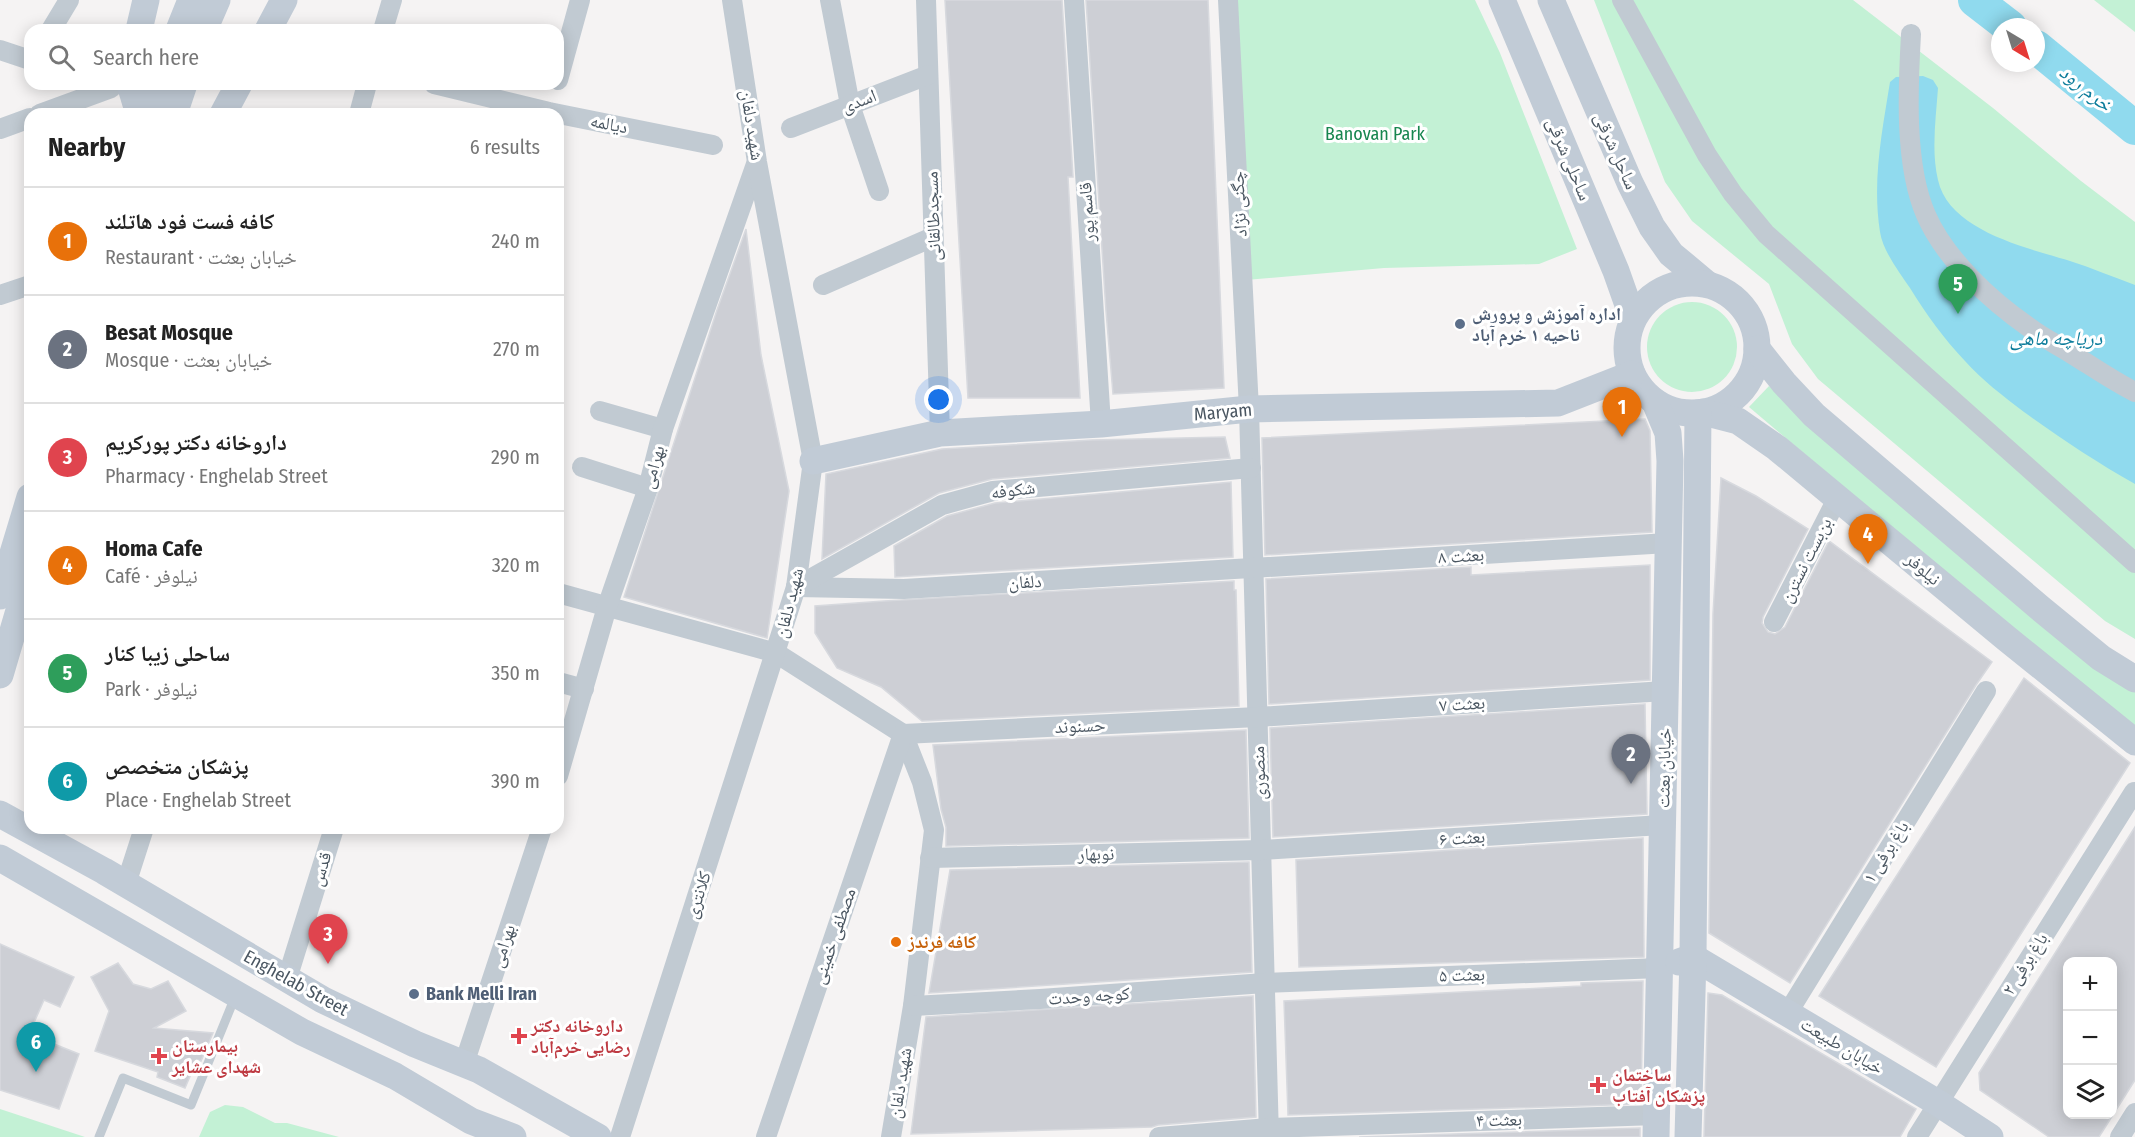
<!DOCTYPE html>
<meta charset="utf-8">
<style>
body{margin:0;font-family:"Fira Sans Condensed","Noto Naskh Arabic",sans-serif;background:#f2f2f2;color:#222}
.controls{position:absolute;right:18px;bottom:18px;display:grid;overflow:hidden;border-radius:12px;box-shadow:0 3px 15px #0003}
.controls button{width:54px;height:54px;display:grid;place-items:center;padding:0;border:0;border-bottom:2px solid #e0e0e0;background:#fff;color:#222;font:30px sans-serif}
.compass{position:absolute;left:1991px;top:18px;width:54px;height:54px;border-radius:50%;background:#fff;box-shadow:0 3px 15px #0003;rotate:142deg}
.you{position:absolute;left:939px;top:400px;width:21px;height:21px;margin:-15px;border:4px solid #fff;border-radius:50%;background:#1a73e8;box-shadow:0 0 0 9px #1a73e833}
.badge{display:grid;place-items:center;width:39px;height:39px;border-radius:50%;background:#d93025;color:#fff;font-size:20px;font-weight:700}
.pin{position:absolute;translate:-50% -50px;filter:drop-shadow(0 2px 3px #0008)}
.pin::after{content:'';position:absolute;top:32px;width:21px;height:18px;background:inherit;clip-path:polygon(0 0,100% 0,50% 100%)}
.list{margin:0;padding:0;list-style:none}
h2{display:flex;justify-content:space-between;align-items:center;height:78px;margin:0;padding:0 24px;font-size:26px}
h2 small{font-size:20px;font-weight:400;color:#767676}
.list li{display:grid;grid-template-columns:39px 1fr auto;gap:18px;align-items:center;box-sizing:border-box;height:108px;padding:0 24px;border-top:2px solid #e0e0e0}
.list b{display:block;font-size:22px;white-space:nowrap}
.list p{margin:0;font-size:20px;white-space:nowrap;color:#767676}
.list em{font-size:20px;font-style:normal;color:#767676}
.icon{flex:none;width:33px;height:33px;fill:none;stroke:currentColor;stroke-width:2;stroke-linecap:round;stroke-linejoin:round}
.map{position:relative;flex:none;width:2135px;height:1137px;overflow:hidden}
.search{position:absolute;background:#fff;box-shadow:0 3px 15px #0003;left:24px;top:24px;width:540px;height:66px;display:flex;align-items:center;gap:15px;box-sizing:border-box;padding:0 21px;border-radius:18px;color:#767676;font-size:22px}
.panel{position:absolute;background:#fff;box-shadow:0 3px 15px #0003;left:24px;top:108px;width:540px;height:726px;border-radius:18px}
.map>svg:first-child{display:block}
.green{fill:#c3f1d5}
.water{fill:#90daee}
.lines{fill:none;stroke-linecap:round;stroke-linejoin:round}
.river{stroke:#90daee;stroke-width:34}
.building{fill:#cdcfd5;stroke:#d7d9de;stroke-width:1.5;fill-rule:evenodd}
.lane{stroke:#c1cad2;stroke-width:9}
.street{stroke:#c1cad2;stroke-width:20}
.secondary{stroke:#c1cbd6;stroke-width:27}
.service-dot{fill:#5c6f8a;stroke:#fff;stroke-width:2}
.food-dot{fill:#e8710a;stroke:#fff;stroke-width:2}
.health-dot{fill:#e0444e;stroke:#fff;stroke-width:2}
.labels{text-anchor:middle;stroke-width:6;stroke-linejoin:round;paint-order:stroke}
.street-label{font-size:18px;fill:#4a5661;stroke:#fff}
.park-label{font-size:18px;fill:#17864f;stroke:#fff}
.service-label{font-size:18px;font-weight:bold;fill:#4e5e75;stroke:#fff;text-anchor:start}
.food-label{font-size:18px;font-weight:bold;fill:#c56008;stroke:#fff;text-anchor:start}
.health-label{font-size:18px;font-weight:bold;fill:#be3a42;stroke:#fff;text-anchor:start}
.water-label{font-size:20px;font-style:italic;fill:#0c7c9b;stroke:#fff}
</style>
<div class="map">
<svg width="2135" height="1137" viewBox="0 0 2135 1137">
<rect width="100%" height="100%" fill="#f5f3f3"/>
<g class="green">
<path d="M1236 0H1475L1500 53 1577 249 1539 264 1384 268 1246 280Z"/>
<path d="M1594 0H1853L1993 108 2081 181 2135 222V639L2105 621 1818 379 1792 344 1769 284 1692 221 1665 182Z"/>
<path d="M2094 0H2135V32Z"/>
<circle cx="1692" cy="347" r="45"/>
<path d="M1769 386 2104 674 2135 690V728L1972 595 1749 407Z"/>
<path d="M225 1105 243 1107 275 1123H287L339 1137H199L210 1112Z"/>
<path d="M0 1109 85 1137H0Z"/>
</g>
<path class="water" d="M1923 76 1933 80 1938 88C1936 117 1931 151 1938 180 1949 231 2028 248 2070 261 2092 268 2113 277 2135 285V484C2096 462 2060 438 2024 412 2003 396 1982 380 1965 361 1944 339 1926 314 1910 288 1899 272 1883 251 1880 232 1872 181 1882 132 1890 82L1896 77Z"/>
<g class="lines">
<g class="river">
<path d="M1975 0 2010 27"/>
<path d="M2036 47 2135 128"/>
</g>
</g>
<g class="building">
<path d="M945 0H1062L1073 177H1068L1080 398H968Z"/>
<path d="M1086 0H1208L1224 388 1113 394 1106 311Z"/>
<path d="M746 229 761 355 789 491 767 638 624 597 717 310Z"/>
<path d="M1645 419 1650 431 1652 532 1265 555 1262 438Z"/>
<path d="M1225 437 1230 458 992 479 939 493 822 559 826 474 942 449 1092 440Z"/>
<path d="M1721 478 1756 496 1808 529 1763 617 1762 623 1768 632 1775 634 1785 627 1829 541 1992 662 1976 685 1790 983 1709 933 1713 614Z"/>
<path d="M1231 482 1233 557 895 577 894 546 947 516 995 503Z"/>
<path d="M1650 565V680L1269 704 1266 579 1471 567V575Z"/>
<path d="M1234 581V590H1236L1239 706 922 721 881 687 837 668 815 633V606L884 601Z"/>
<path d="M2024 678 2130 763 1936 1067 1819 996Z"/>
<path d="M1645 704 1647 814 1273 837 1270 728Z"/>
<path d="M1246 730 1249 838 946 846V827L941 809 933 745Z"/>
<path d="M2135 827V1080L2099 1137H2049L1980 1090 1979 1073ZM2067 962H2112V1114H2067Z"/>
<path d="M1643 838 1644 957 1299 967 1296 860Z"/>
<path d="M1249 862 1252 972 929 993 950 870Z"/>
<path d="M0 944 74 977 60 1007 44 1000 29 1034 79 1054 59 1109 0 1090Z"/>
<path d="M118 963 133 984 151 989 168 981 186 1011 154 1028 213 1033 201 1061 197 1060 185 1088 157 1077 158 1072 95 1051 109 1011 91 977Z"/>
<path d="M1643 981 1641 1104 1288 1115 1284 1001 1581 986V983Z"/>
<path d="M1708 993 1722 995 1916 1109 1900 1137H1704Z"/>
<path d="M1253 996 1256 1117 1158 1125 1152 1127 911 1134 926 1017Z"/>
<path d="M1640 1128V1137H1359Z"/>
</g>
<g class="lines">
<path class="lane" d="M99 1137 123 1078 191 1105 235 997"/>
<g class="street">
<path d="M830 0 850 105 879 191"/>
<path d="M926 0 940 433"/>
<path d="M1074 0 1101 424"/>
<path d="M1228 0 1249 409 1269 1137"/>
<path d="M1622 0 1707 155 1733 194 1766 234 2135 563"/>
<path d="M51 30 69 0"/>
<path d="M383 30 392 0"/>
<path d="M1911 34C1908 87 1904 165 1926 215 1945 259 1991 301 2030 328 2043 338 2058 345 2072 354 2093 367 2113 381 2135 392"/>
<path d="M0 50 30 60"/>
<path d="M558 80 580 0"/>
<path d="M434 84 549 112 713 145"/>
<path d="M40 114 111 88"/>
<path d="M359 114 367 84"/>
<path d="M791 128 928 75"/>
<path d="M0 129 30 118"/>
<path d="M823 285 933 237"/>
<path d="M0 295 30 285"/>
<path d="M600 411 663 429"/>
<path d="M582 467 648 488"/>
<path d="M796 587 904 589 1668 543"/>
<path d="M796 587 942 505 993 491 1251 468"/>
<path d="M558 593 776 653 903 734 922 782 934 830 913 1006 891 1137"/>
<path d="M1774 622 1838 497"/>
<path d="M558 682 584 689"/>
<path d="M558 776 607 607 648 488 663 429 756 164"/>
<path d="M930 858 1261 850 1662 825"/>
<path d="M126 884 144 828"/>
<path d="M287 979 334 828"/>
<path d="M913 1006 1040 999 1265 983 1660 968"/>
<path d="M1787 1014 1986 691"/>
<path d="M464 1064 542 828"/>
<path d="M620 1137 796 587 813 461 757 162 732 0"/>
<path d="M766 1137 903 734 1258 717 1665 691"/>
<path d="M1159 1137 1269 1128 1657 1115"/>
<path d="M1917 1137 2134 792"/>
<path d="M2120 1137 2135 1113"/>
</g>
<g class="secondary">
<path d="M1502 0 1616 271 1633 319"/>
<path d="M1551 0 1630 183 1652 227 1671 254 1707 284"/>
<path d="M139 30 146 0"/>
<path d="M179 30 191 0"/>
<path d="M204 30 217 0"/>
<path d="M268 30 284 0"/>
<path d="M130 84 139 114"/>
<path d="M151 114 161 84"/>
<path d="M174 114 184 84"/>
<path d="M223 114 239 84"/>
<circle cx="1692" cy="348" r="65"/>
<path d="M1757 349 1784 383 1814 415 2040 608 2101 658 2135 679"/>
<path d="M1655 402 1668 433 1670 461 1656 1137"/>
<path d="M1703 412 1738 421 1777 448 2006 638 2135 742"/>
<path d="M813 461 940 433 1101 424 1249 409 1558 403 1632 374"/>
<path d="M0 596 30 497"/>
<path d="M0 675 30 573"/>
<path d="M0 814 104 871 323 1000 415 1044 479 1070 598 1137"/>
<path d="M0 858 302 1032 395 1076 471 1121 513 1137"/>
<path d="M1679 962 1693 957 1938 1103 1990 1137"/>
<path d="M1688 1137 1693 957 1698 413"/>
</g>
</g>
<g class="service-dot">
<circle cx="1460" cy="324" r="6"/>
<circle cx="414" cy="994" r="6"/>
</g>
<circle class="food-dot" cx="896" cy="942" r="6"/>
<g class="health-dot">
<path d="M516 1027h6v6h6v6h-6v6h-6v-6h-6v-6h6z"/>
<path d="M156 1047h6v6h6v6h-6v6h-6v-6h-6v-6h6z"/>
<path d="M1595 1076h6v6h6v6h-6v6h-6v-6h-6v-6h6z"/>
</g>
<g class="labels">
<g class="street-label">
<text transform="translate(859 101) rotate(-21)" y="6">اسدی</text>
<text transform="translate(609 124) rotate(11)" y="6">دیالمه</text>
<text transform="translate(752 125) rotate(81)" y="6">شهید دلفان</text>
<text transform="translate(1616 151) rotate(66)" y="6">ساحل شرقی</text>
<text transform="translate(1569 159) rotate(67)" y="6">ساحلی شرقی</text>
<text transform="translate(1239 204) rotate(-93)" y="6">چگنی نژاد</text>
<text transform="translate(1087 212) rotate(-94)" y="6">قاسم پور</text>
<text transform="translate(933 216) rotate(-92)" y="6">مسجدطالقانی</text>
<text transform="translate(1223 412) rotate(-5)" y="6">Maryam</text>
<text transform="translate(653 467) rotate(-74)" y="6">بهرامی</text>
<text transform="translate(1013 490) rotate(-7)" y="6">شکوفه</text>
<text transform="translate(1461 556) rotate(-4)" y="6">بعثت ۸</text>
<text transform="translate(1806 560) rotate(-63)" y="6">بن‌بست نسترن</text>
<text transform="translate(1923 569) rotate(40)" y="6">نیلوفر</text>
<text transform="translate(1025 582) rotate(-3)" y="6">دلفان</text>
<text transform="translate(789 603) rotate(-76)" y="6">شهید دلفان</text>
<text transform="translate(1462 704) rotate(-4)" y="6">بعثت ۷</text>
<text transform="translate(1080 726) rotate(-3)" y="6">حسنوند</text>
<text transform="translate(1664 768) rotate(-89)" y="6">خیابان بعثت</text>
<text transform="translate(1259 773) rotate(-92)" y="6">منصوری</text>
<text transform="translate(1462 838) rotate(-4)" y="6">بعثت ۶</text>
<text transform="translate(1886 852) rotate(-58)" y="6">باغ برفی ۱</text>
<text transform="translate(1096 854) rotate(-1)" y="6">نوبهار</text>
<text transform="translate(321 869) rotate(-73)" y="6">قدس</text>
<text transform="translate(698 895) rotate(-72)" y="6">کلانتری</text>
<text transform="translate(834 936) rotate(-71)" y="6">مصطفی خمینی</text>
<text transform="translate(503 946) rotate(-72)" y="6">بهرامی</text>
<text transform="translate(2025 964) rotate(-58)" y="6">باغ برفی ۲</text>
<text transform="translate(1462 975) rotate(-2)" y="6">بعثت ۵</text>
<text transform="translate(296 983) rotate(29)" y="6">Enghelab Street</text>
<text transform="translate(1089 996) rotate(-4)" y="6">کوچه وحدت</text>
<text transform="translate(1842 1046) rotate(31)" y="6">خیابان طبیعت</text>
<text transform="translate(900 1083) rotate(-81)" y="6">شهید دلفان</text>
<text transform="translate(1499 1120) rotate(-2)" y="6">بعثت ۴</text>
</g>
<g class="park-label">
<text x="1375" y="140">Banovan Park</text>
</g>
<g class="service-label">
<text x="1472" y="320">اداره آموزش و پرورش<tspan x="1472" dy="21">ناحیه ۱ خرم آباد</tspan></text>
<text x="426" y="1000">Bank Melli Iran</text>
</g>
<g class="food-label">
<text x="908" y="948">کافه فرندز</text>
</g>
<g class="health-label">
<text x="531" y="1032">داروخانه دکتر<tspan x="531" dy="21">رضایی خرم‌آباد</tspan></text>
<text x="172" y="1052">بیمارستان<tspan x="172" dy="21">شهدای عشایر</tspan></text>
<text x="1612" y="1081">ساختمان<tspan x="1612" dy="21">پزشکان آفتاب</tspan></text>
</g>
<g class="water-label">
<text transform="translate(2086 88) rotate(39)" y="7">خرم رود</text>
<text x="2056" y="345">دریاچه ماهی</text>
</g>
</g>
</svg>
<div class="controls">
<button>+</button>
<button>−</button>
<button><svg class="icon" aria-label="layers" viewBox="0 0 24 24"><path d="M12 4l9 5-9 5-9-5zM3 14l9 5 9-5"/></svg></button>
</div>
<svg class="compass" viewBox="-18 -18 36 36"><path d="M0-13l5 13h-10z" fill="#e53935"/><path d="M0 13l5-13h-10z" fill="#767676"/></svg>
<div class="you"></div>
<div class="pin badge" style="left:1622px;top:437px;background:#e8710a">1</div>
<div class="pin badge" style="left:1631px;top:784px;background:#6b7280">2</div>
<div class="pin badge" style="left:328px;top:964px;background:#e0444e">3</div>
<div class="pin badge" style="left:1868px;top:564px;background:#e8710a">4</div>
<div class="pin badge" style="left:1958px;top:314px;background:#2e9e5b">5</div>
<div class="pin badge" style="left:36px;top:1072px;background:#0f9aa8">6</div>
<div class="search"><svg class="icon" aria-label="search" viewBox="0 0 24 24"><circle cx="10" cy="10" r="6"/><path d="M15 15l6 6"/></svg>Search here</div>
<section class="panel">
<h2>Nearby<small>6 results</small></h2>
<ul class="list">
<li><span class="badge" style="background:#e8710a">1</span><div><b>کافه فست فود هاتلند</b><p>Restaurant · خیابان بعثت</p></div><em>240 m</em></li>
<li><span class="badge" style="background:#6b7280">2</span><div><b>Besat Mosque</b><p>Mosque · خیابان بعثت</p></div><em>270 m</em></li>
<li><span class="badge" style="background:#e0444e">3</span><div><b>داروخانه دکتر پورکریم</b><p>Pharmacy · Enghelab Street</p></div><em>290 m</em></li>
<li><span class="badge" style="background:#e8710a">4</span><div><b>Homa Cafe</b><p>Café · نیلوفر</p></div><em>320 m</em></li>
<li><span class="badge" style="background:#2e9e5b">5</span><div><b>ساحلی زیبا کنار</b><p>Park · نیلوفر</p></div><em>350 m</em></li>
<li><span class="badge" style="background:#0f9aa8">6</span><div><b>پزشکان متخصص</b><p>Place · Enghelab Street</p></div><em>390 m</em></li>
</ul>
</section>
</div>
